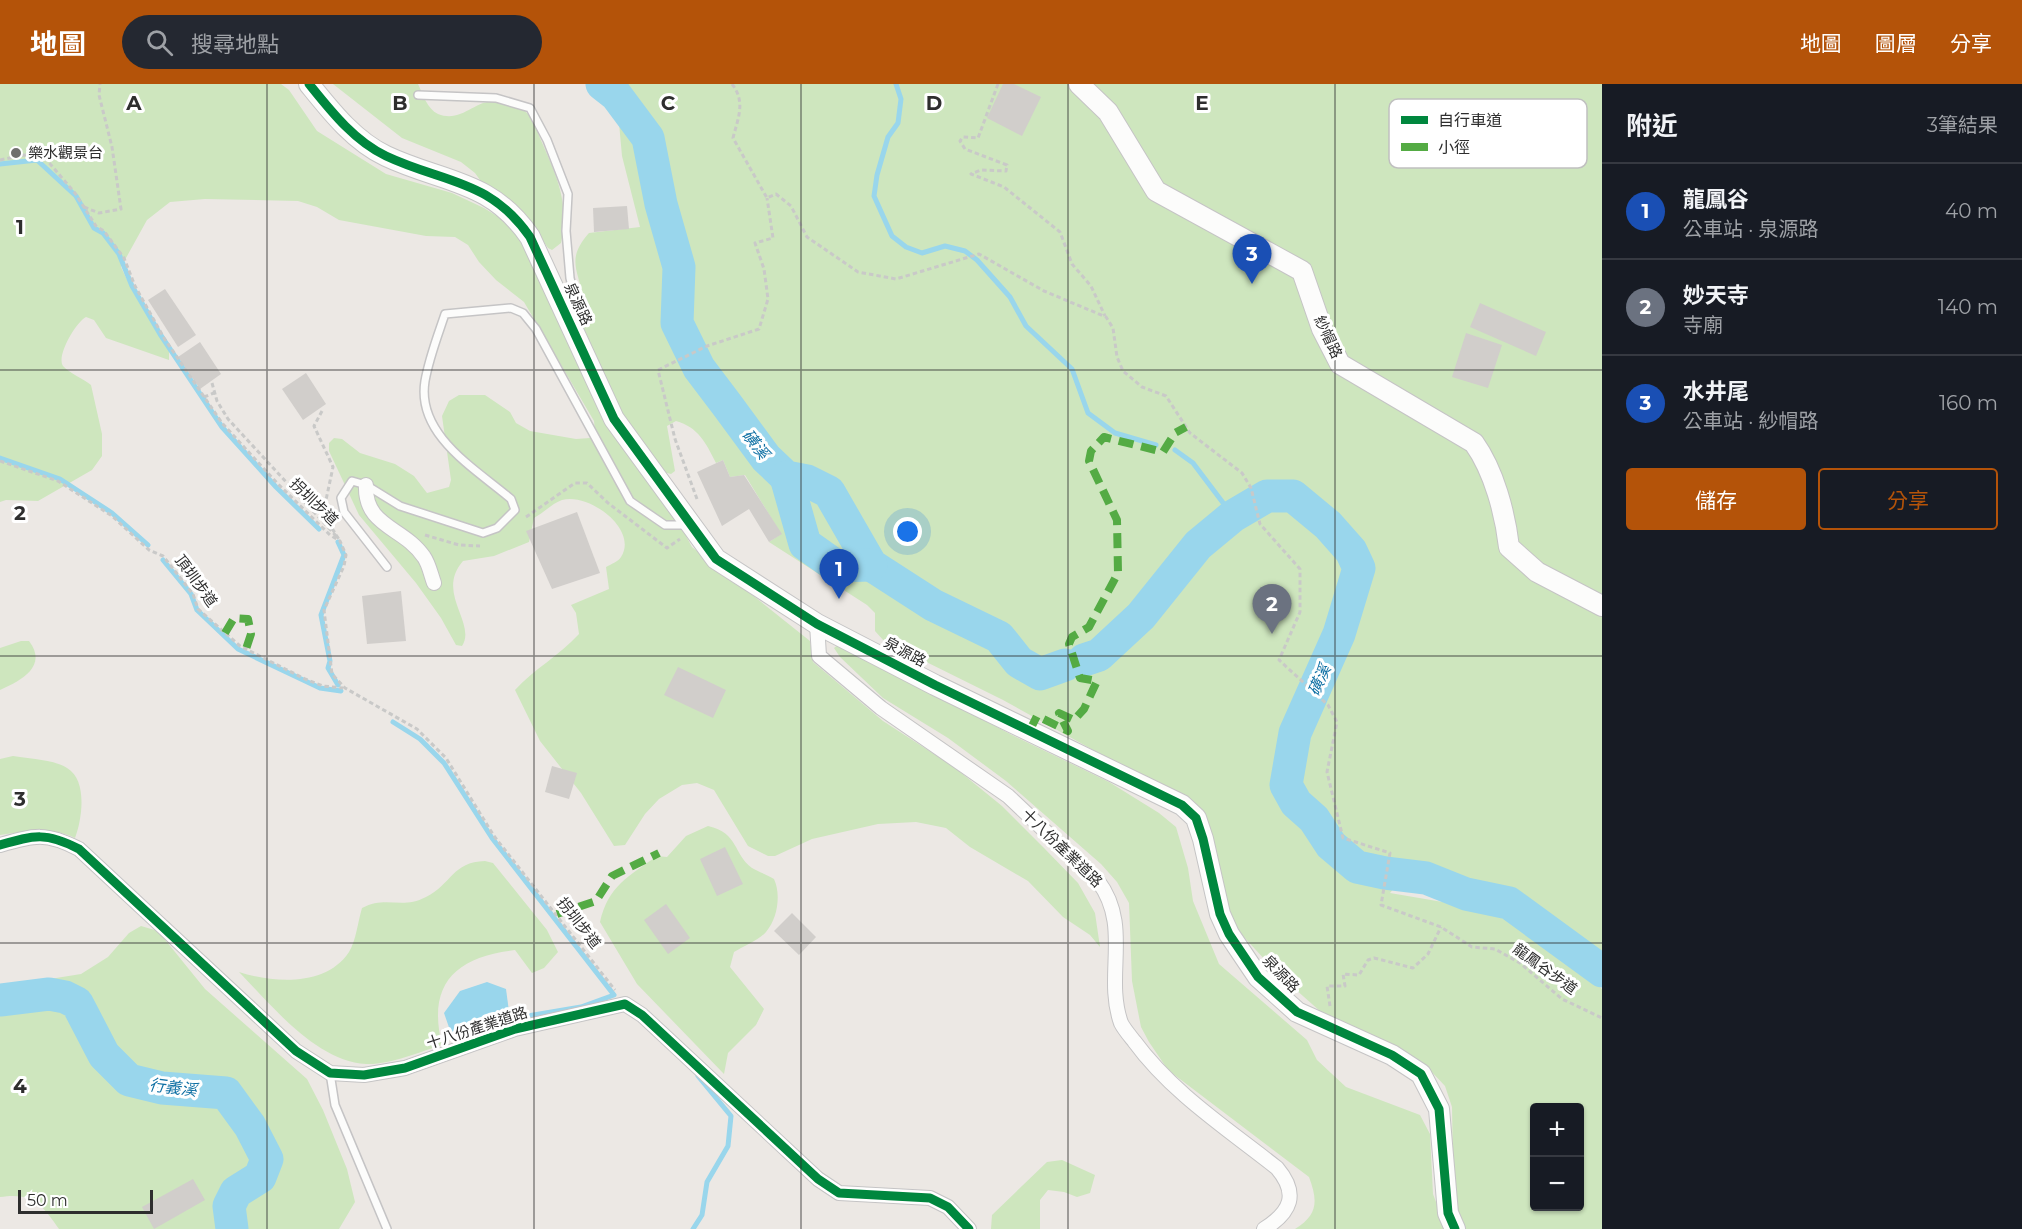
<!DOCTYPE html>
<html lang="zh-TW">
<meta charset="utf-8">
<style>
body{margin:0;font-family:Montserrat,"Noto Sans TC",sans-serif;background:#242831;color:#f1f3f6}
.controls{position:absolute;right:18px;bottom:18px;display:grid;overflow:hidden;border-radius:6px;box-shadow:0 2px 4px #0004}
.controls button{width:54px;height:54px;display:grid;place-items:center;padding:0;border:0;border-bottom:2px solid #363941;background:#171b24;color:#f1f3f6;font:30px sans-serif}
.scale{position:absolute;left:18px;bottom:15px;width:135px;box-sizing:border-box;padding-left:6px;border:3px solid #2e2e2e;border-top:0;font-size:16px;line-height:21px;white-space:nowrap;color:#2e2e2e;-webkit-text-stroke:4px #fff;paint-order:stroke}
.you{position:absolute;left:908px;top:448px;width:21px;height:21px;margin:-15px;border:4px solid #fff;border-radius:50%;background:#1a73e8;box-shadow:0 0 0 9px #1a73e833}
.badge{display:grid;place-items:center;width:39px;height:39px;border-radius:50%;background:#b45309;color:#fff;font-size:20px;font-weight:700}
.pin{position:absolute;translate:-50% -50px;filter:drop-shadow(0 2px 3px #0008)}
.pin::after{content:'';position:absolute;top:32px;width:21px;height:18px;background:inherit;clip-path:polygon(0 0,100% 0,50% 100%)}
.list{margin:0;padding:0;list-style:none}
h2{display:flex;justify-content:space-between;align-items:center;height:78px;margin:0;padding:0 24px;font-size:26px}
h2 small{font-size:20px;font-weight:400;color:#9ea1a6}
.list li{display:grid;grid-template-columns:39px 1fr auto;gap:18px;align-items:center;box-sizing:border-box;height:96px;padding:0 24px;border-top:2px solid #363941}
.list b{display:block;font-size:22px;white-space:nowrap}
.list p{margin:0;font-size:20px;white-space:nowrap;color:#9ea1a6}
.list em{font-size:20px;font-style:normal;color:#9ea1a6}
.actions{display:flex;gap:12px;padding:18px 24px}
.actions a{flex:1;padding:14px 0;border:2px solid #b45309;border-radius:6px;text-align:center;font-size:21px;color:#b45309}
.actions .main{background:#b45309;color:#fff}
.icon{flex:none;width:33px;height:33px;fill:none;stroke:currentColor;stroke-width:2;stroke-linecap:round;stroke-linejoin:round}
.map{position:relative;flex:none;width:1602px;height:1145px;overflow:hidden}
header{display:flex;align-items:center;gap:36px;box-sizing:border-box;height:84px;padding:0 30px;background:#b45309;color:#fff}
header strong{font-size:28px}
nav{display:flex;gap:33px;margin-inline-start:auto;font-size:21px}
.search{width:420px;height:54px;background:#242831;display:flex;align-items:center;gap:15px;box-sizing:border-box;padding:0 21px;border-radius:33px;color:#9ea1a6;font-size:22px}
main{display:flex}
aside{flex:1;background:#171b24}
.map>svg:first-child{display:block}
.green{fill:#cee6be;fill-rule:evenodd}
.water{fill:#99d6ec}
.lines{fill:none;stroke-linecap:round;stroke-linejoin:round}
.stream{stroke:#99d6ec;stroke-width:5}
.river{stroke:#99d6ec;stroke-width:33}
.building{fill:#d1cecb}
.lane-casing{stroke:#c5c4c5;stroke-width:10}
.street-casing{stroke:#c5c4c5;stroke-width:16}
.secondary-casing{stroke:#c5c4c5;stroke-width:22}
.path{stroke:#c9c9c8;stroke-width:3;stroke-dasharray:4.5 3;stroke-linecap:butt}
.lane{stroke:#fcfcfb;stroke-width:7}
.street{stroke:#fcfcfb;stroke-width:14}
.secondary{stroke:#fcfcfb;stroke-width:20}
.quiet{stroke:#54ab44;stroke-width:8;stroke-dasharray:15 8;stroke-linecap:butt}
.cycleway-casing{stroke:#fff;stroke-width:13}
.cycleway{stroke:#00873e;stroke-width:9}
.grid{fill:none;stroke:#2e2e2e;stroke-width:1.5;stroke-opacity:0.55}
.poi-dot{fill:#706f6e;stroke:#fff;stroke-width:2}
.labels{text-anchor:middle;stroke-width:6;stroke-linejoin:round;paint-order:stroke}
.poi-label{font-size:15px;fill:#2e2e2e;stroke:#fff;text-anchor:start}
.street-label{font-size:15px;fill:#2e2e2e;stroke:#fff}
.water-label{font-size:16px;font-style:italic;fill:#0d6fa3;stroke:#fff}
.key{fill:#fff;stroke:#c0c0c0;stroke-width:1.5}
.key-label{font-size:16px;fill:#2e2e2e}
.grid-label{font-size:20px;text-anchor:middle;font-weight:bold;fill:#2e2e2e;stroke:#fff;stroke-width:6;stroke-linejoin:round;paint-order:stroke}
</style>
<header>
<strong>地圖</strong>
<div class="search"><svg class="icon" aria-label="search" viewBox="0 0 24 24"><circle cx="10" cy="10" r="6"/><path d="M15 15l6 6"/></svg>搜尋地點</div>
<nav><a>地圖</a><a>圖層</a><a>分享</a></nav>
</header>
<main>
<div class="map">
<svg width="1602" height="1145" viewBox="0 0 1602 1145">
<rect width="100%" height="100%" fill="#ece8e4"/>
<g class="green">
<path d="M0 0H281L289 6 317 47 386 90 452 109 484 124 508 139 527 160 692 463 810 557 813 578 883 637 954 683 1002 722 1044 764 1078 799 1095 829 1100 863 1090 851 1063 833 1028 797 970 763 946 744 916 738 878 740 812 755 775 772H768L748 762 714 706 697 699 682 701 659 715 645 730 625 761 614 762 581 709 540 657 515 606C534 585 559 572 579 550L576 529 571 521 609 505 606 483C611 480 618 478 621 473 639 445 588 408 562 416 553 419 543 429 534 434L529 458 494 472 463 477C435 509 477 539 462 562L456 561 441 534 416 499 359 431 329 367V359L334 354 342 355 360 369 395 380 414 392 427 409 449 403 451 396 442 332 449 317 459 311H485L510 328 516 339 530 347 576 355 590 354 595 347 594 337 524 218 496 196 479 178 468 161 455 153 426 152 339 136 317 123 298 117 205 115 170 118 147 136 121 183 132 206 169 267V276L106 254 94 236 86 233C76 238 56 272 63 282 69 289 84 295 91 301L102 350V372L92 386 38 417 6 416 0 418Z"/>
<path d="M333 0H418C423 10 427 25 438 30 461 39 474 17 494 17 504 17 522 23 528 30 535 36 537 46 540 54 556 91 570 118 561 159L552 166 548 164 528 135 485 103 475 89 461 78 402 54Z"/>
<path d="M596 0H1602V868C1573 858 1557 839 1531 825 1497 805 1440 798 1400 797L1390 809 1507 829 1533 842 1559 861 1602 905V1145H1463L1458 1125 1453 1078 1452 1023 1445 1002 1429 985 1321 928 1277 889 1243 852 1229 831 1196 723 1003 616 884 557 875 547V529L867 521 769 458 781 450 745 391 730 393 723 376 716 379C706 359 698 343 676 337L667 342 675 387 671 390 663 388C635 349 599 306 584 259 580 244 586 228 583 213 578 185 566 175 589 149L640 143 622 72 618 28ZM1534 1024H1580V1122H1534Z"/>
<path d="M21 557H29C48 582 22 596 0 606V564Z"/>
<path d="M840 559 1010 650 1109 698 1159 729 1176 743 1188 784 1193 817 1219 880 1307 956 1317 976 1346 1003 1420 1031 1430 1050 1433 1110 1446 1145H1295C1318 1131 1318 1117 1309 1093L1168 986 1149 958 1141 943 1132 897 1129 819 1117 798 1101 780 1006 697 948 654 883 614 840 573 834 564Z"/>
<path d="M13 672C29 675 53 675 67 684 88 696 82 736 75 754 51 742 26 747 0 751V675Z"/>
<path d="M708 742C739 749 733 770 752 784 759 788 768 791 774 795 781 810 778 834 766 848 759 856 744 862 734 868L730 883 764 925 756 941 728 969 724 990 637 900 600 838C608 802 629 792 657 772L667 773 686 752Z"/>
<path d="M485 777 493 779 547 846 558 868 544 884 532 889 515 866C455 873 427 900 442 961 419 968 390 981 366 980 316 977 272 922 239 888 273 899 326 903 349 868 356 857 358 837 362 824 387 811 401 826 426 813 452 800 452 778 485 777Z"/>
<path d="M141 842 158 847 205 905 307 995 323 1026 347 1085 355 1118 339 1145H59C42 1120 32 1108 0 1113V903L81 890 108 873 129 849Z"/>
<path d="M1062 1076 1095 1091 1090 1109 1077 1113 1064 1108 1048 1106 1040 1116V1145H991L992 1131 1047 1078Z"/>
</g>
<path class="water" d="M487 898 506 905 510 935 452 952 444 929 460 907Z"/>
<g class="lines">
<g class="stream">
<path d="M896 0 901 15 898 39 888 53 877 91 874 112 892 152 906 163 922 169 945 162 965 167 977 176 1010 213 1026 242 1072 285 1088 329 1115 349 1156 361"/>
<path d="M0 80 37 76 76 112 94 144 103 149 119 170 132 202 160 250 222 343 276 403 319 445"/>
<path d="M1175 366 1193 379 1233 432"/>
<path d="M0 374 60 395 112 429 148 461"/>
<path d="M338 458 344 471 321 531 330 577 328 584 338 601"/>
<path d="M163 476 191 510 197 526 238 565 320 604 341 607"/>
<path d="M393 638 420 655 444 679 492 754 614 911 581 923 510 935"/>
<path d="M693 1145 702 1131 707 1098 728 1062 731 1032 698 992"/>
</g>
<g class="river">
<path d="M602 0 616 11 648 54 661 120 679 183 677 239 699 284 727 321 766 374 786 393 807 397 829 408 871 481 933 521 999 553 1019 578 1040 590 1065 581"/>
<path d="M786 393 805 460 836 482 871 481"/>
<path d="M1084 576 1099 571 1141 532 1198 461 1233 432 1267 412H1293L1328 441 1351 467 1359 484 1339 550 1295 649 1286 701 1296 719 1314 735 1331 761 1357 783 1385 789 1426 794 1466 810 1509 819 1602 887"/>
<path d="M0 916 49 910 65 913 77 919 104 971 129 996 162 1004 226 1009 250 1042 267 1075 260 1093 236 1108 229 1122 232 1145"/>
</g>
</g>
<g class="building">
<path d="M1003 0H1014L1041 13 1022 52 987 34Z"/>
<path d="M627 122 629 145 594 148 593 124Z"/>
<path d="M165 205 196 251 178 263 148 216Z"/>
<path d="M1480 219 1546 248 1536 272 1470 243Z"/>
<path d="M1466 249 1502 261 1488 304 1452 293Z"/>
<path d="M200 258 221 290 200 305 178 273Z"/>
<path d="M306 289 326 320 303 336 282 305Z"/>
<path d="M723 376 730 393 744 391 782 450 769 458 749 425 722 442 697 388Z"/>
<path d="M577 428 600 489 552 505 526 447Z"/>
<path d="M401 507 406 557 367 560 362 512Z"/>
<path d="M678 583 726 606 713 634 664 611Z"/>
<path d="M552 682 577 689 569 715 545 708Z"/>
<path d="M725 763 743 800 717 812 700 775Z"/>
<path d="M666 820 690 854 668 870 644 836Z"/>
<path d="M792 829 816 853 799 871 774 847Z"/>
<path d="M193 1095 205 1116 154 1145 142 1123Z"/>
</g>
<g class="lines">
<g class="lane-casing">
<g id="lane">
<path d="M418 11 496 14 530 24 547 56 568 110 566 147 570 194 578 228 576 239"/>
<path d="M387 483 344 428 341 414 352 397 366 401 400 422 483 449 497 444 515 426 511 415C476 385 416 351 425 297 429 274 438 251 445 230L511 224 523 229 536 245 630 417 665 441H687"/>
<path d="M330 989 335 1021 387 1145"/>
</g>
</g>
<g class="street-casing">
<g id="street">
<path d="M366 401C364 443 404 443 424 473 429 480 431 491 434 499"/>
<path d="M817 540 819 572 881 624 1008 712 1098 797C1132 842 1104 891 1121 939 1124 945 1130 952 1134 957 1172 1009 1228 1045 1277 1084 1299 1110 1291 1128 1264 1145"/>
<path d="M0 761C35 751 46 748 79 765L296 967 330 989 364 991 405 984 515 945 625 920 642 931 818 1095 839 1109 930 1114 948 1123 969 1145"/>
</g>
</g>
<g class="secondary-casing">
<g id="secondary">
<path d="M309 0C330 26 354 57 386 72 443 99 490 95 530 153L614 335 716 475 817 540 935 601 1182 721 1196 734 1203 755 1220 830 1229 850 1258 893 1297 928 1392 971 1421 990 1439 1025 1448 1129 1455 1145"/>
<path d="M1079 0 1108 28 1156 107 1302 187 1322 245 1340 280 1474 359C1494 387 1505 429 1509 463L1537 488 1602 522"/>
</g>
</g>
<g class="path">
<path d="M732 0C746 18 738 34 733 54L767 114 776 110 791 122 807 153 858 188 896 195 979 170 1044 207 1106 233 1113 244 1117 273 1123 287 1142 303 1166 312 1190 349 1242 389 1251 404 1260 440 1300 485V528L1279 576 1328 621 1337 638 1327 688 1343 754 1390 769 1381 821 1441 843 1472 863 1495 865 1520 879 1562 915 1602 934"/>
<path d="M998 0 978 54 963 53 960 57 965 65 1007 81 1006 87 981 86 971 90 1004 103 1060 148 1072 180 1091 202 1105 232"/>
<path d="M0 76 24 71 45 74 75 109 96 142 104 147 124 174 135 202 164 254 222 339 277 399 330 451 340 457 346 471 344 482 324 526 332 590 345 604 417 645 446 674 494 752 615 906"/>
<path d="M84 123 99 129 121 125 112 63 99 11 100 0"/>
<path d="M212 299 217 317 228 335 337 453"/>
<path d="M204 313 214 309"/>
<path d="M322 327 314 342 333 383 323 430 340 457"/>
<path d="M0 377 58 397 112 432 149 466 163 472 193 510 198 525 240 562 305 595 323 602 343 604"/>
<path d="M697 415 675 355 658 286 707 262 759 245 768 215 764 185 755 159 773 154 767 114"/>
<path d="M526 433 575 399H587L608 419 667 464 680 455"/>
<path d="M425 451 459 461 480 462"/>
<path d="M1330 922 1327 902H1345L1343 890 1359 891 1368 876 1374 874 1413 884 1428 870 1441 843"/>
</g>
<use href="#lane" class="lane"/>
<use href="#street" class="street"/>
<use href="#secondary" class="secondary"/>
<g class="quiet">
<path d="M225 549 234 534 248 535 251 550 246 565"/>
<path d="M1030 646 1037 632 1068 647 1059 629 1074 636 1084 625 1097 597 1080 594 1069 560 1072 553 1089 543 1118 489 1117 436 1089 377 1091 367 1104 353 1163 368 1175 349 1186 343"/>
<path d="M557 830 596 817 612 792 659 769"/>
</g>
<g class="cycleway-casing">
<g id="cycleway">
<path d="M309 0C330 26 354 57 386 72 443 99 490 95 530 153L614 335 716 475 817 540 935 601 1182 721 1196 734 1203 755 1220 830 1229 850 1258 893 1297 928 1392 971 1421 990 1439 1025 1448 1129 1455 1145"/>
<path d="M0 761C35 751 46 748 79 765L296 967 330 989 364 991 405 984 515 945 625 920 642 931 818 1095 839 1109 930 1114 948 1123 969 1145"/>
</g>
</g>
<use href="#cycleway" class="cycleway"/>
</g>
<path class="grid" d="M267 0V1145M534 0V1145M801 0V1145M1068 0V1145M1335 0V1145M0 286H1602M0 572H1602M0 859H1602"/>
<circle class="poi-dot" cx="16" cy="69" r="6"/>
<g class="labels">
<g class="poi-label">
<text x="28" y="74">樂水觀景台</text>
</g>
<g class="street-label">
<text transform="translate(578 220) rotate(65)" y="5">泉源路</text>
<text transform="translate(1328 253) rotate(65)" y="5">紗帽路</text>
<text transform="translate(314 418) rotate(44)" y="5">拐圳步道</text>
<text transform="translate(196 497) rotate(54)" y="5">頂圳步道</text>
<text transform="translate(905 568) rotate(28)" y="5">泉源路</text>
<text transform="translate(1062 764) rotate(44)" y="5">十八份產業道路</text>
<text transform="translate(579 839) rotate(52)" y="5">拐圳步道</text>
<text transform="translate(1545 885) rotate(36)" y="5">龍鳳谷步道</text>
<text transform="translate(1281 890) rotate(46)" y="5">泉源路</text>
<text transform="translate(477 944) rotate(-18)" y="5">十八份產業道路</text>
</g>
<g class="water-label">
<text transform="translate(756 360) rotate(52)" y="6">磺溪</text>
<text transform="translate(1319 596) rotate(-66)" y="6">磺溪</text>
<text transform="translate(173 1003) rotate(7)" y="6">行義溪</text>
</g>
</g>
<rect x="1389" y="15" width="198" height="69" rx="9" class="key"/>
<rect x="1401" y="32" width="27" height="8" fill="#00873e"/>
<rect x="1401" y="59" width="27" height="8" fill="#54ab44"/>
<g class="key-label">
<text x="1438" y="42">自行車道</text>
<text x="1438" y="69">小徑</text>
</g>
<g class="grid-label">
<text x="134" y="26">A</text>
<text x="400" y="26">B</text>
<text x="668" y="26">C</text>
<text x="934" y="26">D</text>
<text x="1202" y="26">E</text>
<text x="20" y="150">1</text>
<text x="20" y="436">2</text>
<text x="20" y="722">3</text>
<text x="20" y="1009">4</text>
</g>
</svg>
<div class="controls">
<button>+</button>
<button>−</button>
</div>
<div class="scale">50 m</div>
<div class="you"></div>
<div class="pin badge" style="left:839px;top:515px;background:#1a4fb4">1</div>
<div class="pin badge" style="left:1272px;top:550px;background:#6b7280">2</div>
<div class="pin badge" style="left:1252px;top:200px;background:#1a4fb4">3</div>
</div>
<aside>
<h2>附近<small>3筆結果</small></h2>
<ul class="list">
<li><span class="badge" style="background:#1a4fb4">1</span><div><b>龍鳳谷</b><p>公車站 · 泉源路</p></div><em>40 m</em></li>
<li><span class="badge" style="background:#6b7280">2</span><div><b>妙天寺</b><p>寺廟</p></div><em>140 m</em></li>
<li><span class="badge" style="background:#1a4fb4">3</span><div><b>水井尾</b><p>公車站 · 紗帽路</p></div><em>160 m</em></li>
</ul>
<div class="actions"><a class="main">儲存</a><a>分享</a></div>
</aside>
</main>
